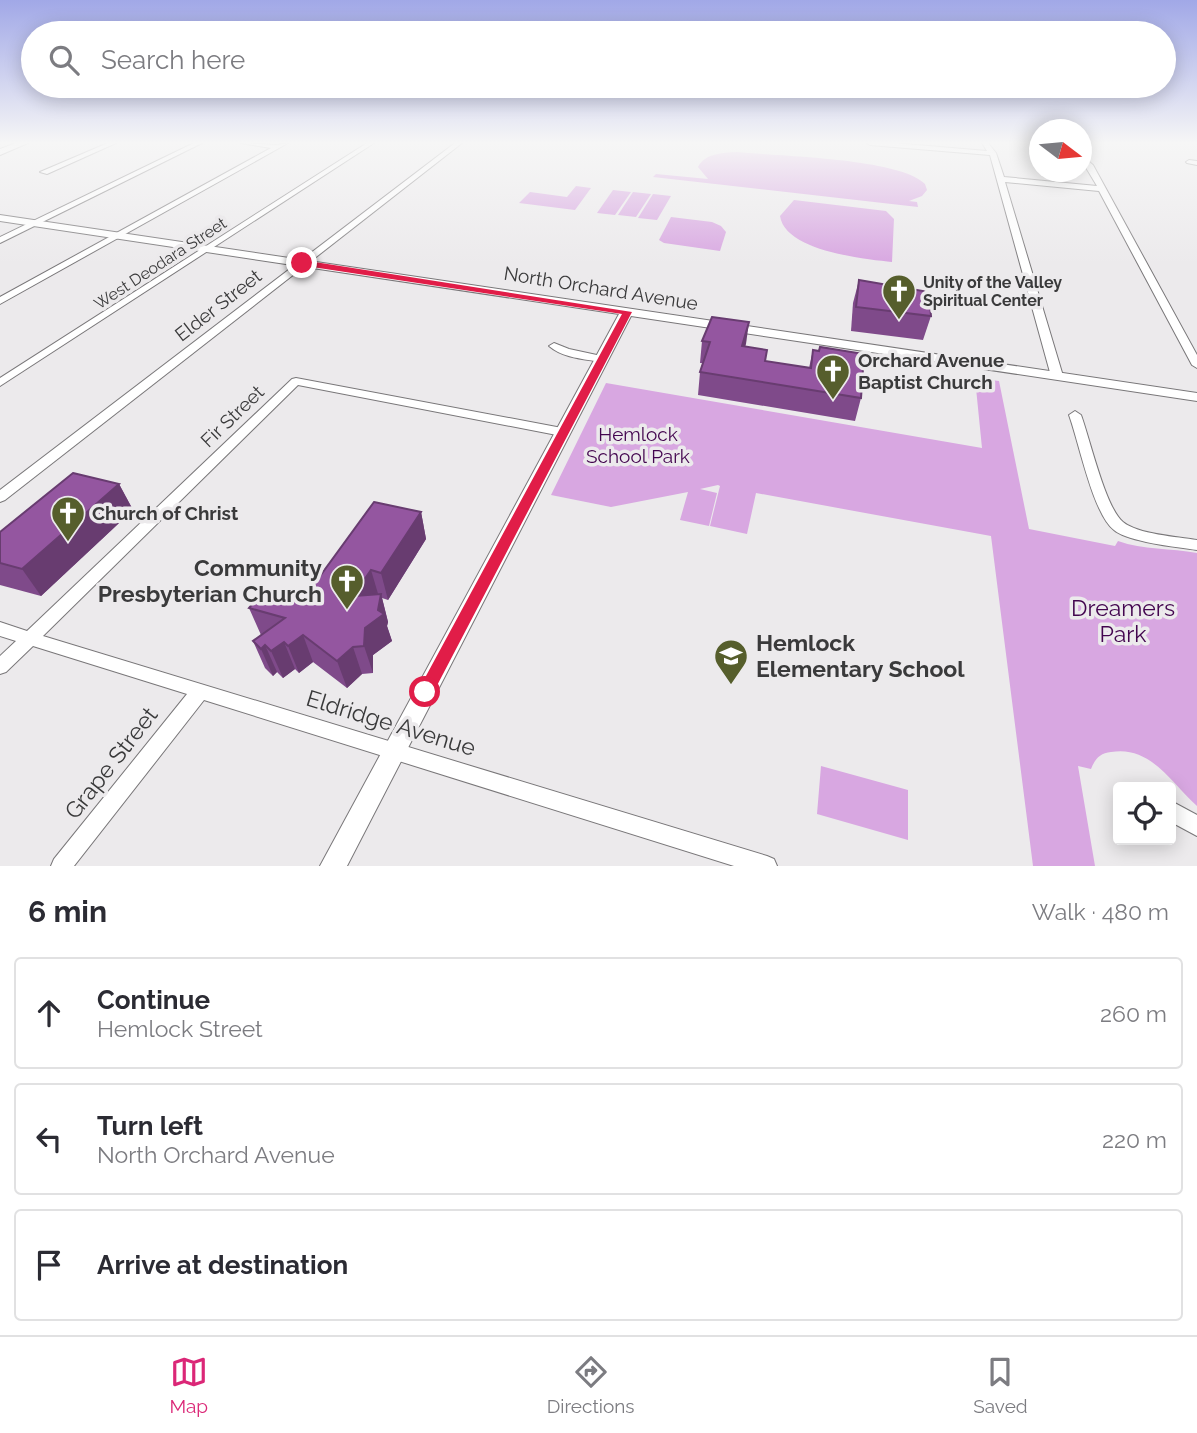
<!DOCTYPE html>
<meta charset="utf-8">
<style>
body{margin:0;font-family:Raleway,sans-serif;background:#f7f7f7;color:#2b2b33}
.controls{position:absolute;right:21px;bottom:21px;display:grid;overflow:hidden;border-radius:7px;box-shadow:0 4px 18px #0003}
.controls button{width:63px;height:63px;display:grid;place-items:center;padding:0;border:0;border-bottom:2px solid #e1e1e2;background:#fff;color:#2b2b33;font:35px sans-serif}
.compass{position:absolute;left:1029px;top:119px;width:63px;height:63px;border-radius:50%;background:#fff;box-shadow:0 4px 18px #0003;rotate:106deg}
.stop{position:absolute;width:21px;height:21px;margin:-16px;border:5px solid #e11d48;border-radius:50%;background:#fff}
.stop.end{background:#e11d48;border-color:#fff;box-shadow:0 2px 7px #0008}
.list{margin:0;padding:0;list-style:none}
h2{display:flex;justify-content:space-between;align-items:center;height:91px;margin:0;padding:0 28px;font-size:30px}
h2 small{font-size:23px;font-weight:400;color:#7c7c81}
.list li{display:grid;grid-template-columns:46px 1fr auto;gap:21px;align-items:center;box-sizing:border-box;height:112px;margin:0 14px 14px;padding:0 14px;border:2px solid #e1e1e2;border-radius:7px}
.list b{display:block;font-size:26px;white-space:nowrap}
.list p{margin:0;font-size:23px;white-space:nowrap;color:#7c7c81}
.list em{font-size:23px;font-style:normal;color:#7c7c81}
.icon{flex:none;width:38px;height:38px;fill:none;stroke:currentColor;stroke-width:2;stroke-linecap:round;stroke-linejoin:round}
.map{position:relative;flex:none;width:1197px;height:866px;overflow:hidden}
.search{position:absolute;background:#fff;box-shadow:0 4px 18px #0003;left:21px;right:21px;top:21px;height:77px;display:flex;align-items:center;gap:18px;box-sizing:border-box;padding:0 24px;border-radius:38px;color:#7c7c81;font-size:26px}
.sheet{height:469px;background:#fff}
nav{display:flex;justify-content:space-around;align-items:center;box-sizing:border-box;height:98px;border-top:2px solid #e1e1e2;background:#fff;font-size:19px;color:#7c7c81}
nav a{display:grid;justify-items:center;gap:4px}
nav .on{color:#db2777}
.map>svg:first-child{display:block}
.green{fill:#d8a7e1}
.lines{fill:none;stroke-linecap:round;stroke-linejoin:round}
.minor-casing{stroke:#797779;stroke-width:2}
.tertiary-casing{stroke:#797779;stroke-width:2}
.minor{fill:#fff;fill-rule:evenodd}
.tertiary{fill:#fff;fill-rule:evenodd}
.wall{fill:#7f4a8a}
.shaded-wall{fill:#683c70}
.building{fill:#9456a0;stroke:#683c70;stroke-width:2}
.route{fill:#e11d48}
.labels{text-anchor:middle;stroke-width:7;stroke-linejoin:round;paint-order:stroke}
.far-street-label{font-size:16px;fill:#3a3a3b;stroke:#eceaec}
.far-poi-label{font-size:16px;font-weight:bold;fill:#3a3a3b;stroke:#eceaec;text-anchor:start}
.street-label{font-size:19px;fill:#3a3a3b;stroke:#eceaec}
.poi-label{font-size:19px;font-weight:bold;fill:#3a3a3b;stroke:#eceaec;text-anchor:start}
.park-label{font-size:19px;fill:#43054f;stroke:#eceaec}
.near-poi-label{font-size:23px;font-weight:bold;fill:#3a3a3b;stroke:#eceaec;text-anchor:end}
.near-park-label{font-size:23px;fill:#43054f;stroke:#eceaec}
.near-street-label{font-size:23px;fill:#3a3a3b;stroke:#eceaec}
</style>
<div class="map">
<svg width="1197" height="866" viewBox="0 0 1197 866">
<rect width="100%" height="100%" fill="#eceaec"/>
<g class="green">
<path d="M737 152C776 156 901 158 925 184L927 190 922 196 909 201 917 202 918 207 653 177 656 174 708 179 698 167C705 153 723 153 737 152Z"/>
<path d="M576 186 591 188 575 210 519 203 530 192 567 197Z"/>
<path d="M613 190 631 192 615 215 597 213Z"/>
<path d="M633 192 651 194 636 217 618 215Z"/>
<path d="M653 194 671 196 657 220 638 218Z"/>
<path d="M794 200 886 211 894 219 892 262C864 259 785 251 780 216Z"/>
<path d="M671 217 712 222 721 226 726 232 720 251 664 243 659 240Z"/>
<path d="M975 378 999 381 1029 529 1115 546 1118 541C1143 550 1171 548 1197 553V806C1172 784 1151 745 1111 752 1100 753 1095 759 1091 769L1078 766 1095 866H1033L991 536 756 493 747 534 710 526 720 486 718 485 700 489 717 493 709 526 680 520 688 492 611 507 551 495 606 383 982 448Z"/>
<path d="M821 766 908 790V840L817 814Z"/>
</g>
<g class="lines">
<g class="minor-casing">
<g id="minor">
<path d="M108 143H116L47 174 40 172Z"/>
<path d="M194 143H202L0 243V237Z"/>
<path d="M241 143 277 145 288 143 0 304V297L271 148Z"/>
<path d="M367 143H374L0 386V378Z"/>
<path d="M455 143H462L5 500 0 502V490Z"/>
<path d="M867 143H893L987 151 982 143H988L996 153 1004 177 1097 186 1082 161V156L1093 165 1197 355V368L1192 365 1099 191 1005 182 1063 376 1057 379 1051 376 990 155 870 145Z"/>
<path d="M1189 160 1197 161V165L1187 163 1186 162Z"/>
<path d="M554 343 569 349 606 357 607 359 602 362C584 359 563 358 549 346Z"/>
<path d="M296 378 562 428 568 432 562 436 298 385 43 636 767 856 774 859 777 866H734L204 700 74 866H51L54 859 187 694 33 646 6 672 0 674V656L16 641 0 636V622L27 631 292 379Z"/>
<path d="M1075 411 1081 415C1090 439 1105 507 1123 522 1137 534 1178 537 1197 540V550C1177 547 1128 542 1114 530 1093 514 1079 442 1069 415Z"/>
<path d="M1171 801 1197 815V836L1171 822Z"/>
</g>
</g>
<g class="tertiary-casing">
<g id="tertiary">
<path d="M16 143H28L0 155V149Z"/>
<path d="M0 215 1197 393V401L631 316 347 866H320L619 314 0 221Z"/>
</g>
</g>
<use href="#minor" class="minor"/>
<use href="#tertiary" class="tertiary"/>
</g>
<g class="wall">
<path d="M859 280 931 316 923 340 851 331 853 303Z"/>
<path d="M702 341 745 346 766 361 809 368 813 350 861 398 855 421 698 395 700 372 703 363H700Z"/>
<path d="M119 484 133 510 41 596 0 585V532Z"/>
<path d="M421 512 426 539 388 600 382 598 388 622 387 626 392 641 373 655V673L362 674 347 688 313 662 299 673 295 669 283 678 277 672 273 676 265 668 253 641 261 635 249 608 301 600Z"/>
</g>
<g class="shaded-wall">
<path d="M749 322 746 344 739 368 742 346Z"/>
<path d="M119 484 133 510 41 596 22 569Z"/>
<path d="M421 512 426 539 388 600 381 573Z"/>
<path d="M371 570 379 597 353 596Z"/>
<path d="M381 594 388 622 387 626 392 641 373 655V673L364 646 365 628 378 610Z"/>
<path d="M303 635 313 662 299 673 288 646Z"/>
<path d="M284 642 295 669 283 678 271 651Z"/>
<path d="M265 645 277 672 273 676 261 649Z"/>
<path d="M353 647 362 674 347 688 337 661Z"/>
</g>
<g class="building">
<path d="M859 280 929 292 931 316 856 307Z"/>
<path d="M712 317 749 322 742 346 767 350 765 361 811 368 813 350 819 351 820 347 864 354 861 398 700 372 710 342 702 341Z"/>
<path d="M73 473 119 484 22 569 0 563V532Z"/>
<path d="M374 502 421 512 381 573 371 570 353 596 381 594 378 610 384 614 365 628 364 646 353 647 337 661 303 635 288 646 284 642 271 651 265 645 261 649 253 641 285 618 249 608 263 591 301 600 304 598Z"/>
</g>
<linearGradient id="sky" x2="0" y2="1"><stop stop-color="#a1a8e7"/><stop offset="0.54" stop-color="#f6f6f6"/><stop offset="1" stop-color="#f6f6f6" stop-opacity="0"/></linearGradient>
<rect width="1197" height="264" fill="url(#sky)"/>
<path class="route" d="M302 260 632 312 431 697 425 699 420 697 417 692 420 687 622 314 299 265Z"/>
<defs>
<g id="church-pin" transform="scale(1.75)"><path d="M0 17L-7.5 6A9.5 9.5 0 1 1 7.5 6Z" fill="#565e2c" stroke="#eceaec"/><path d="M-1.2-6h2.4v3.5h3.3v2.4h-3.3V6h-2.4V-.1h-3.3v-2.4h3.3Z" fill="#fff"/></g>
<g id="school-pin" transform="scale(1.75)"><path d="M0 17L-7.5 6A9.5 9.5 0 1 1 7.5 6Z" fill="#565e2c" stroke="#eceaec"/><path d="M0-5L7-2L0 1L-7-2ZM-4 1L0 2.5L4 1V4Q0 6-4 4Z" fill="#fff"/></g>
</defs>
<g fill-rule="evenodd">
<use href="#church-pin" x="899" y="291"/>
<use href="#church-pin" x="833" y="371"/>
<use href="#church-pin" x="68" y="513"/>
<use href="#church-pin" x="347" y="581"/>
<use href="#school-pin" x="731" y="656"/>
</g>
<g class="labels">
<g class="far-street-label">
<text transform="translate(160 263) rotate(-33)" y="6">West Deodara Street</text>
</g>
<g class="far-poi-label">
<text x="923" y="288">Unity of the Valley<tspan x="923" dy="18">Spiritual Center</tspan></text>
</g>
<g class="street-label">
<text transform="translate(601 288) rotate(9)" y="7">North Orchard Avenue</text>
<text transform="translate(218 305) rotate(-38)" y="7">Elder Street</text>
<text transform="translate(232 416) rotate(-44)" y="7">Fir Street</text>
</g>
<g class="poi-label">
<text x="858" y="367">Orchard Avenue<tspan x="858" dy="22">Baptist Church</tspan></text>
<text x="92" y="520">Church of Christ</text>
</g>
<g class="park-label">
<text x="638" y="441">Hemlock<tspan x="638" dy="22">School Park</tspan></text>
</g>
<g class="near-poi-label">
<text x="322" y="576">Community<tspan x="322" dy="26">Presbyterian Church</tspan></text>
<text x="756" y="651" text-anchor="start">Hemlock<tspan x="756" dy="26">Elementary School</tspan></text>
</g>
<g class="near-park-label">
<text x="1123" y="616">Dreamers<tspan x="1123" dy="26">Park</tspan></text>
</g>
<g class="near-street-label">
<text transform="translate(391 723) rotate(17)" y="8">Eldridge Avenue</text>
<text transform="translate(111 763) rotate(-52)" y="8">Grape Street</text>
</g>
</g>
</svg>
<div class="controls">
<button><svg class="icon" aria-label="locate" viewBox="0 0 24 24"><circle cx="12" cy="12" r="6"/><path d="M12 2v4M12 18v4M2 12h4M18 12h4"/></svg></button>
</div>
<svg class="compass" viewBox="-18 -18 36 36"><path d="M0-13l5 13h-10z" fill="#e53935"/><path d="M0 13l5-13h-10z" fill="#7c7c81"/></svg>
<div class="stop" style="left:425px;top:692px"></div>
<div class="stop end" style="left:302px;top:263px"></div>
<div class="search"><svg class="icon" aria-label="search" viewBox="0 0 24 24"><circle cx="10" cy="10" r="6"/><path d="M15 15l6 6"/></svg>Search here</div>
</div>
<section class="sheet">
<h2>6 min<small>Walk · 480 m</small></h2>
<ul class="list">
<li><svg class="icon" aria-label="ahead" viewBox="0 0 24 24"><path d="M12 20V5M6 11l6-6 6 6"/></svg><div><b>Continue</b><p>Hemlock Street</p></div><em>260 m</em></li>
<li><svg class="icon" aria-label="left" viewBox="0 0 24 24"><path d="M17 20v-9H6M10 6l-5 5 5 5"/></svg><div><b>Turn left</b><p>North Orchard Avenue</p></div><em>220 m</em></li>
<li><svg class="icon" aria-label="arrive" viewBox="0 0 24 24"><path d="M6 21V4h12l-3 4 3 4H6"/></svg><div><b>Arrive at destination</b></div></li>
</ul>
</section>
<nav>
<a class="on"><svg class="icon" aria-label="map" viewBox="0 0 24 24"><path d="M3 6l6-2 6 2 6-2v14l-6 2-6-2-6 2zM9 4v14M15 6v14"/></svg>Map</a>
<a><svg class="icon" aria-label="directions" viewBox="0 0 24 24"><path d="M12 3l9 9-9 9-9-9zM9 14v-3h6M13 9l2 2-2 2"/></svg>Directions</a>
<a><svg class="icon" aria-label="saved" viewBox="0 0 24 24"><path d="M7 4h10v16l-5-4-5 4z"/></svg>Saved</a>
</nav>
